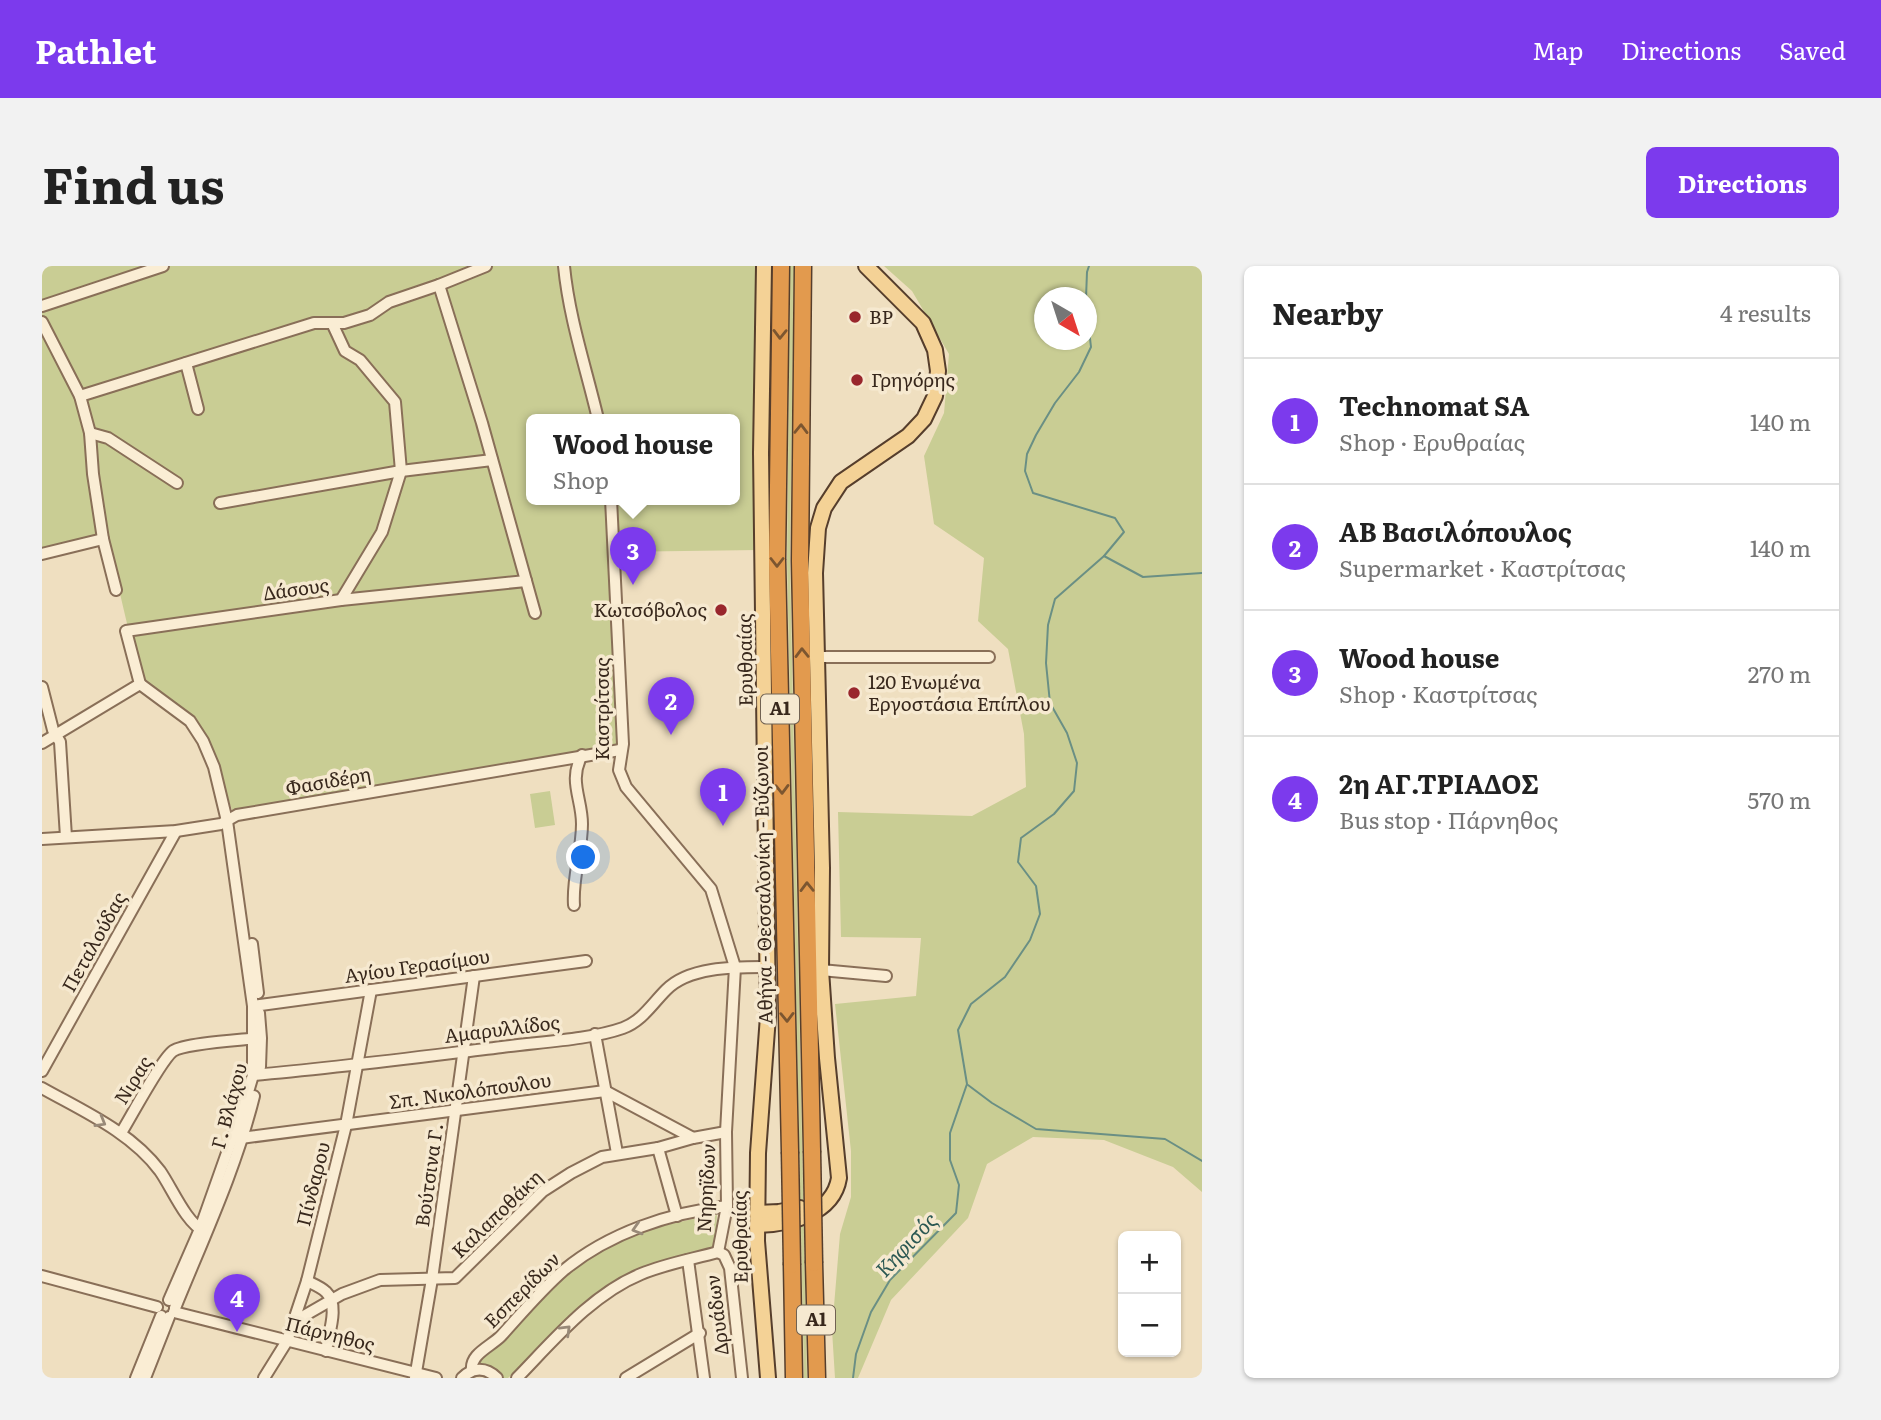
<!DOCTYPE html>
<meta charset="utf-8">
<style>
body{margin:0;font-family:Literata,serif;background:#f2f2f2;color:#222}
.controls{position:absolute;right:21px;bottom:21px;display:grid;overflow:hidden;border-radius:10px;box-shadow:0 2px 5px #0004}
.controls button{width:63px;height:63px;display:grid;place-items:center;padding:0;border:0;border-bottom:2px solid #e0e0e0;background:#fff;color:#222;font:35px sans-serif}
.compass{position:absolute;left:992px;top:21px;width:63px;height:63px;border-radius:50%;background:#fff;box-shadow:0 2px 5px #0004;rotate:141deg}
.you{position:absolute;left:542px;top:592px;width:24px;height:24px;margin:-18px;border:5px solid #fff;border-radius:50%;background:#1a73e8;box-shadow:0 0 0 10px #1a73e833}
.badge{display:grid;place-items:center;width:46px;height:46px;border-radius:50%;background:#7c3aed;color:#fff;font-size:23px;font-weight:700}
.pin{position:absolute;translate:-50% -58px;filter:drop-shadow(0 2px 4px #0008)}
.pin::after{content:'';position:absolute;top:37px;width:24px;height:21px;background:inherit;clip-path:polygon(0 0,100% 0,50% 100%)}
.popup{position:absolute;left:484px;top:148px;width:214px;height:91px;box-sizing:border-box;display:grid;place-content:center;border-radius:10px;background:#fff;filter:drop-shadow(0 2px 5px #0005);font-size:23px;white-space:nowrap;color:#767676}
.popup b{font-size:26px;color:#222}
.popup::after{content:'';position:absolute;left:50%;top:100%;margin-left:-14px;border:14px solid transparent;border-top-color:#fff}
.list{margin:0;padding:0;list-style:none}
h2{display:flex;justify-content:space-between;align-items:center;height:91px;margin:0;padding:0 28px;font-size:30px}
h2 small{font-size:23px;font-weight:400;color:#767676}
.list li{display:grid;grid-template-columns:46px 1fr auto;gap:21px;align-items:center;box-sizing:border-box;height:126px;padding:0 28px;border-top:2px solid #e0e0e0}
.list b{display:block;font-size:26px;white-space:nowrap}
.list p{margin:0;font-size:23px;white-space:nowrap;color:#767676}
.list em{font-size:23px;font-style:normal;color:#767676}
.map{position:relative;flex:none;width:1160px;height:1112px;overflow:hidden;border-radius:10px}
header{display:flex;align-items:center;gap:42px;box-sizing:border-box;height:98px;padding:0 35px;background:#7c3aed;color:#fff}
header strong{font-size:33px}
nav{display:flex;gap:38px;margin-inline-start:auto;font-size:24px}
.intro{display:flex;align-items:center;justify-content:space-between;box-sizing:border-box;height:168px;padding:0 42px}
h1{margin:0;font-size:49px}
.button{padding:18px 32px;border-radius:10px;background:#7c3aed;color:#fff;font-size:24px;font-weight:700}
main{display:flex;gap:42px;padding:0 42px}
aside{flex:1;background:#fff;border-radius:10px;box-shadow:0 2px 5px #0004}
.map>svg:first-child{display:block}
.green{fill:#c9cd94;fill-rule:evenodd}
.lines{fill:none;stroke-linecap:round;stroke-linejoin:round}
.stream{stroke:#6a8f84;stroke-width:2}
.minor-casing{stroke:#896f58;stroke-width:14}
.major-casing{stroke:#563e2c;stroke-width:18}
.highway-casing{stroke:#563e2c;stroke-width:19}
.minor{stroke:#faedd4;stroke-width:10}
.major{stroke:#f4d296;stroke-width:14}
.highway{stroke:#e29a4e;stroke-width:16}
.highway-bridge-casing{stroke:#563e2c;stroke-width:19;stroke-linecap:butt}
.highway-bridge{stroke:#e29a4e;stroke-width:16}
.oneway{stroke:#7c5630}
.oneway2{stroke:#998a78}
.poi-dot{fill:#99262c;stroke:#f6e9d0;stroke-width:2.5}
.labels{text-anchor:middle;stroke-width:7;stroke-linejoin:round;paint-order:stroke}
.shield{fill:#f6e9d0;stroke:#716252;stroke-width:2}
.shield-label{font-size:18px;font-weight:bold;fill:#38281c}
.poi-label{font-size:19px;fill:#38281c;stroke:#f6e9d0;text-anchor:start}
.street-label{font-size:19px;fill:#38281c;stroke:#f6e9d0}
.water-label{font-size:21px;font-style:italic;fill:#2b5853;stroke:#f6e9d0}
</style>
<header>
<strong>Pathlet</strong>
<nav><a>Map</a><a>Directions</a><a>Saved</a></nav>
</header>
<div class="intro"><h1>Find us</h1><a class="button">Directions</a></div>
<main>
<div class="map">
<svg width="1160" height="1112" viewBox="0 0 1160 1112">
<rect width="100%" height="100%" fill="#efdfc0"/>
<g class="green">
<path d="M0 0H715L716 284 569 286 576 479 191 546C184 530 182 511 176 494 164 463 129 427 98 413L64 268 0 283ZM490 153H692V233H490Z"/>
<path d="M748 0H752L748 295 765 1112H762L745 295Z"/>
<path d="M842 0H1160V926L1131 901 1062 874 991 871 945 898 926 952 849 1034 816 1112H793L790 1064 798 968 809 931V885L793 738 874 730 879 672 799 671 796 546 930 550 984 521 982 468 966 383 936 355 942 292 892 258 882 190 902 147 907 88 870 25ZM1002 32H1044V74H1002Z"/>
<path d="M508 525 513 559 493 562 488 528Z"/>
<path d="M675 949 673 982 604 1002 492 1088 466 1112H458C453 1101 447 1102 435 1101L436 1093C468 1061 501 1022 538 996 575 969 630 956 675 949Z"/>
</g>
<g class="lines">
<g class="stream">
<path d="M1044 32 1045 6 1047 0"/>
<path d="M1062 290 1101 311 1160 307"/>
<path d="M926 819 950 837 994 863 1123 873 1160 895"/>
<path d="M811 1112 814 1088 829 1046 848 1014 914 947 917 919 908 894V867L925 818 916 764 929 738 963 711 988 674 998 648 994 620 976 596 979 572 1012 548 1032 525 1035 497 1025 467 1008 437 1004 397 1006 359 1013 333 1062 290 1082 266 1073 252 991 227 983 205 985 188 994 169 1013 137 1037 106 1049 81 1044 38"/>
</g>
<g class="minor-casing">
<g id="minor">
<path d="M522 0C527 52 544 102 556 153"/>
<path d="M397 19 440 157 493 347"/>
<path d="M0 40 121 0"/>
<path d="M0 56 38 130 48 167 51 208 61 273 74 324"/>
<path d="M290 57 303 85 318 94 353 136 359 205 340 266 299 334"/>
<path d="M144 97 156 143"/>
<path d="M38 130 272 57H302L328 49 347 36 397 19 444 0"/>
<path d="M48 167 66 172 135 217"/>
<path d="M569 233 581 478 577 504 584 521 669 623 693 701 684 866 685 940 676 986"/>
<path d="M178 237 359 205 450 194"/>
<path d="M0 288 61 273"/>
<path d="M775 391H947"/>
<path d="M98 418 148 455 161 475 172 501 185 555 211 740V809L203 836 158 963 127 1034"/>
<path d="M98 418 84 365 299 334 484 315"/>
<path d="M0 421 11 464 18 476 24 571"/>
<path d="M0 477 98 418"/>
<path d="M0 573 134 565 179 558 195 549 578 484"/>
<path d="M532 639C530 611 540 586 540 558 540 532 526 515 540 489"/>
<path d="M210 678 216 727"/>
<path d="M779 704 844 710"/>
<path d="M211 740 544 695"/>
<path d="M217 747 219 772 218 801"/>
<path d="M553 768 575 887"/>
<path d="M0 805 134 565"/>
<path d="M211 809C294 802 377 791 460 781 496 776 547 774 581 762 600 755 610 738 624 724 647 700 695 701 725 701"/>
<path d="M0 822C41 845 89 866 118 905 130 922 144 957 162 965"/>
<path d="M79 867C89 851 119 794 131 785 143 777 199 774 216 772"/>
<path d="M199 872 563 825 651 872"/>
<path d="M616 882 635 950"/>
<path d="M676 986 682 989 688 1002 700 1112"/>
<path d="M646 994 662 1112"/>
<path d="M0 1010 115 1041"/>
<path d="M265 1015C271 1018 279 1021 284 1026 298 1039 286 1069 284 1085"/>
<path d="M133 1042C161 973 194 903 212 830"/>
<path d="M132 1046 394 1112"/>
<path d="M253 1052 260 1051 300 1028 338 1014 413 1012 501 925 529 907 560 891 616 882 651 872 684 866"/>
<path d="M430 1104C428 1088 448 1081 459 1070 479 1048 499 1024 522 1004 567 967 627 947 685 940"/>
<path d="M94 1112 119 1050"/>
<path d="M103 1112 127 1051"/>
<path d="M222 1112 245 1075 265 1015 304 859 329 724"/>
<path d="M373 1112 390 1013 432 710"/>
<path d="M420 1112C431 1101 444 1101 455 1112"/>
<path d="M475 1112C511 1075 550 1028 599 1008 623 998 651 993 676 986"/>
<path d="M584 1112 658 1067"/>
</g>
</g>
<g class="major-casing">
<g id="major">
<path d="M722 0 719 187 726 750 716 887 715 975 726 1112"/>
<path d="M715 947 737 946 758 942"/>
<path d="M715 959C747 958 791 949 797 912L785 792 779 704 780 602 773 307 776 262 782 242 799 216 866 170 882 153 893 130 896 105 893 84 881 57 824 0"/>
</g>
</g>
<g class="highway-casing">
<g id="highway">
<path d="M739 0 735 294 748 886"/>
<path d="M761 0 758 295 770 885"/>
<path d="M772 997 775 1112"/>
<path d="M750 999 752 1112"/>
</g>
</g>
<use href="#minor" class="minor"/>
<use href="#major" class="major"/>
<use href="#highway" class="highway"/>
<g class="highway-bridge-casing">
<g id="highway-bridge">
<path d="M770 885 772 997"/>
<path d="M748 886 750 999"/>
</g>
</g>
<use href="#highway-bridge" class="highway-bridge"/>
</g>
<defs><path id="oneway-chevron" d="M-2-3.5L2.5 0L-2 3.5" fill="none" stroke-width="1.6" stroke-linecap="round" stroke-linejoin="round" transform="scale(1.75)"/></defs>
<g class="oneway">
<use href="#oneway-chevron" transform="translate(738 68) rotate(91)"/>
<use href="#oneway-chevron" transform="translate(759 163) rotate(-89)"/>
<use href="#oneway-chevron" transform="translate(735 296) rotate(90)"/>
<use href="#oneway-chevron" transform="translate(760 387) rotate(-91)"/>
<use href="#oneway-chevron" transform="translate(740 523) rotate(89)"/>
<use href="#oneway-chevron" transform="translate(765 621) rotate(-91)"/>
<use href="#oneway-chevron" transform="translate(745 751) rotate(89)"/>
</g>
<g class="oneway2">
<use href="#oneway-chevron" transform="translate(59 856) rotate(30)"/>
<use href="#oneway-chevron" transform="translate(595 963) rotate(163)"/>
<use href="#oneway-chevron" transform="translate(524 1064) rotate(-44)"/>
</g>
<g class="poi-dot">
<circle cx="813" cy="51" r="7"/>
<circle cx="815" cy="114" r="7"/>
<circle cx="679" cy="344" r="7"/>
<circle cx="812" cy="427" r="7"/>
</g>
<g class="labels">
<g class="shield">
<rect x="719" y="428.5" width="38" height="29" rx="5"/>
<rect x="755" y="1039.5" width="38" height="29" rx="5"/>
</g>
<g class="shield-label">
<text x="738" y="449">Α1</text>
<text x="774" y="1060">Α1</text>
</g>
<g class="poi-label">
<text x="827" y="58">BP</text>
<text x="829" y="121">Γρηγόρης</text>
<text x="665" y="351" text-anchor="end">Κωτσόβολος</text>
<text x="826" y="423">120 Ενωμένα<tspan x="826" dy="22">Εργοστάσια Επίπλου</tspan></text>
</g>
<g class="street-label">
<text transform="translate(254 323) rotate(-8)" y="7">Δάσους</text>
<text transform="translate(703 394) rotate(-91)" y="7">Ερυθραίας</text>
<text transform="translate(560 443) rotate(-90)" y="7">Καστρίτσας</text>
<text transform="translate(286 515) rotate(-10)" y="7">Φασιδέρη</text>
<text transform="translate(721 619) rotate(-91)" y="7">Αθήνα - Θεσσαλονίκη - Εύζωνοι</text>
<text transform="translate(52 676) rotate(-61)" y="7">Πεταλούδας</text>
<text transform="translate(375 700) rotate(-8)" y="7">Αγίου Γερασίμου</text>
<text transform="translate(460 763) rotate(-7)" y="7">Αμαρυλλίδος</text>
<text transform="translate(91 814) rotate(-58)" y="7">Νιρας</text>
<text transform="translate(428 825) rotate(-8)" y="7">Σπ. Νικολόπουλου</text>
<text transform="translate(187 840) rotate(-75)" y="7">Γ. Βλάχου</text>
<text transform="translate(387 909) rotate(-82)" y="7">Βούτσινα Γ.</text>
<text transform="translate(271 918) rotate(-76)" y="7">Πίνδαρου</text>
<text transform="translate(664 922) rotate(-87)" y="7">Νηρηϊδων</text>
<text transform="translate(455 948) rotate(-44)" y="7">Καλαποθάκη</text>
<text transform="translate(698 971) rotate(-91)" y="7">Ερυθραίας</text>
<text transform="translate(480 1024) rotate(-45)" y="7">Εσπερίδων</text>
<text transform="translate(675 1049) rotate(-97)" y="7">Δρυάδων</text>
<text transform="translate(288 1068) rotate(14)" y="7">Πάρνηθος</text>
</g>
<g class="water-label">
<text transform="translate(865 979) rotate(-47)" y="7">Κηφισός</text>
</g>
</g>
</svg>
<div class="controls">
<button>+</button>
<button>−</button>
</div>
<svg class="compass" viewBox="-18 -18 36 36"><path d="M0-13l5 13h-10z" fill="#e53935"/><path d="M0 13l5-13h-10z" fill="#767676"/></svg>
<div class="you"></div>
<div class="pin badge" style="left:681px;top:560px">1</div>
<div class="pin badge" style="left:629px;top:469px">2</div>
<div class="pin badge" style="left:591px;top:319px">3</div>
<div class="popup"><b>Wood house</b>Shop</div>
<div class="pin badge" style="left:195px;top:1066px">4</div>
</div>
<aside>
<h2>Nearby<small>4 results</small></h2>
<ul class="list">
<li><span class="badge">1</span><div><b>Technomat SA</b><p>Shop · Ερυθραίας</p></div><em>140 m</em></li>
<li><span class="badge">2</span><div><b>ΑΒ Βασιλόπουλος</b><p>Supermarket · Καστρίτσας</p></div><em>140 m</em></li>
<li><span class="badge">3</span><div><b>Wood house</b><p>Shop · Καστρίτσας</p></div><em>270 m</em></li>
<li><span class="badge">4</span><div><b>2η ΑΓ.ΤΡΙΑΔΟΣ</b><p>Bus stop · Πάρνηθος</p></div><em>570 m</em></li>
</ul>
</aside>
</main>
